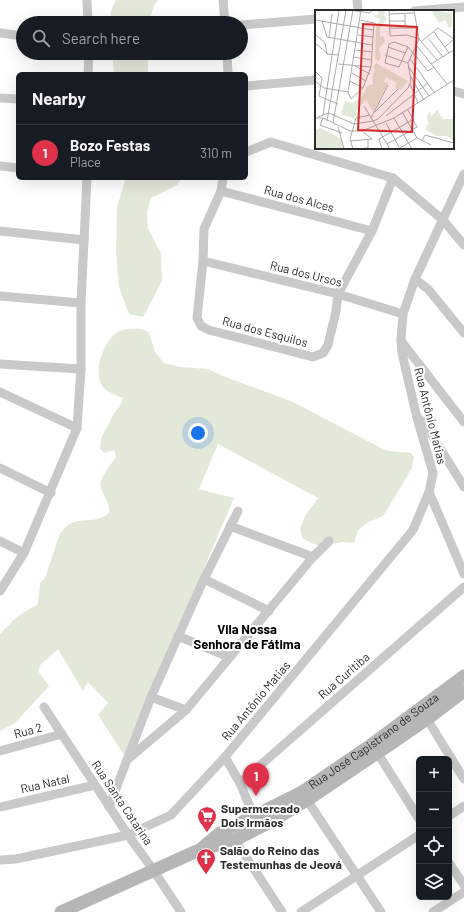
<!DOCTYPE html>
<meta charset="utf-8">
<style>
body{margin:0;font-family:Barlow,sans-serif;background:#20242c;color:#f1f3f6}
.controls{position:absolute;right:12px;bottom:12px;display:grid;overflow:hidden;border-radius:6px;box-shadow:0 4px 16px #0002}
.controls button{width:36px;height:36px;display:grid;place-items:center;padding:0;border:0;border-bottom:1px solid #363941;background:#171b24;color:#f1f3f6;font:20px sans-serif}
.you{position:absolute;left:198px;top:433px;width:14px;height:14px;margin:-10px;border:3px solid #fff;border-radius:50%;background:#1a73e8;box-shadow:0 0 0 6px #1a73e833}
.badge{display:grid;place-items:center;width:26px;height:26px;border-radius:50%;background:#df324a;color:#fff;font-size:13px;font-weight:700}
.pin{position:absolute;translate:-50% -33px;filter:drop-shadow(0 1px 2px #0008)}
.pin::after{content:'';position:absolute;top:21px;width:14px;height:12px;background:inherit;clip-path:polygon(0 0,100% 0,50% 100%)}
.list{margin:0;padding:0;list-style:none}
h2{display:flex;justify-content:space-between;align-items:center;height:52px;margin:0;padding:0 16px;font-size:17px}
h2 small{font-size:13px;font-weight:400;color:#9ea1a6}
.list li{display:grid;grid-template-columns:26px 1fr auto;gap:12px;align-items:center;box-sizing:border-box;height:56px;padding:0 16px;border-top:1px solid #363941}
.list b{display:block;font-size:15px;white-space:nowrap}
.list p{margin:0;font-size:13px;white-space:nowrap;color:#9ea1a6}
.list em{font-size:13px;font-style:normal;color:#9ea1a6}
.icon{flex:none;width:22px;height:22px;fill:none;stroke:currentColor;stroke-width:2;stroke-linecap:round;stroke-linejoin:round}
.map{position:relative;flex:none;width:464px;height:912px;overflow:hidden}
.search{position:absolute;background:#171b24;box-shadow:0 4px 16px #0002;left:16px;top:16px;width:232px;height:44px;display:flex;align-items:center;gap:10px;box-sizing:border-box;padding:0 14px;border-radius:22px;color:#9ea1a6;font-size:15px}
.panel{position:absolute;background:#171b24;box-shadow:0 4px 16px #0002;left:16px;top:72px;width:232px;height:108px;border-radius:6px}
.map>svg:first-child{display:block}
.green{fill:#e3e9d9}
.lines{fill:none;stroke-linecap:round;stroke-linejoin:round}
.street{stroke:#c9c9c9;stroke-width:9}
.secondary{stroke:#b6b6b6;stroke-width:13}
.labels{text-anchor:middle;stroke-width:4;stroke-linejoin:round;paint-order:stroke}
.street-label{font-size:12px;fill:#2c2c2c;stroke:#fff}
.poi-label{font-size:12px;font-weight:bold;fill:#2c2c2c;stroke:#fff;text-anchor:start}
.neighbourhood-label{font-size:13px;font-weight:bold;fill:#000;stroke:#fff}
.inset-road{fill:none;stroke:#ababab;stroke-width:1}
.view{fill:#d62828;fill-opacity:0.15;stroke:#d62828;stroke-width:2}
.inset-edge{fill:none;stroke:#2c2c2c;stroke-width:2}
</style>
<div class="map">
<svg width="464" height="912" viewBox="0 0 464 912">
<rect width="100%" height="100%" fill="#fff"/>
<g class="green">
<path d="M116 0H158L155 4 148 23H110L111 11Z"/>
<path d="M114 53H148V74H114L113 62Z"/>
<path d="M126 178H181L177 185 151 198 147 212 148 229 161 253 162 281 143 317 129 314 119 287 116 249 117 207Z"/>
<path d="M142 329 149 332 155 352 164 363 180 367 208 369 223 376 293 402 381 448 389 451 411 453 414 457 412 468 387 510 383 516 367 523 358 530 354 543 342 542 322 546 316 545 303 539 300 529 305 516 318 498 218 444 199 489 234 498 124 755 98 715 108 703 88 682 83 691 58 649 41 664 38 671 49 686 51 684 15 723 0 731V634L18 616 38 604 40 583 45 578 59 536C73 510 92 528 109 513 111 499 97 491 101 481 104 473 111 464 116 457L114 450 104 453 100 448C100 438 104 432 109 424 111 421 111 417 113 415 117 409 121 406 123 398 117 395 108 393 104 388 91 374 104 338 120 331 126 328 135 329 142 329Z"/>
</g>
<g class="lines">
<g class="street">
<path d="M87 0 88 23"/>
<path d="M223 0 225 23"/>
<path d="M357 0 358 11"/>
<path d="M414 11 464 7"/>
<path d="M241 25 316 19"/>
<path d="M0 33 23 36"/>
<path d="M227 53 228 74"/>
<path d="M88 74 89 53"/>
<path d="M246 86 316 80"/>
<path d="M453 91 464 94"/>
<path d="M0 98 18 99"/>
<path d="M246 152 271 142 393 178 443 220 464 245"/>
<path d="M0 166 18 168"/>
<path d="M223 178 221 191 204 229 203 261 197 318 201 326 209 330 313 357 323 353 328 345 336 311 338 294 372 231 393 178"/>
<path d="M221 191 372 231"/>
<path d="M0 231 84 240"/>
<path d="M203 261 338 294 403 314"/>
<path d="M415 279 428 289 464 333"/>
<path d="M0 296 81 303"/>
<path d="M401 341 464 422"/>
<path d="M0 364 81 369"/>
<path d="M0 392 77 428"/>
<path d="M418 418 425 424 464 487"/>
<path d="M0 468 51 493"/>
<path d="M429 492 464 574"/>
<path d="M230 526 313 557"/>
<path d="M0 541 24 553"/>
<path d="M204 579 269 611"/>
<path d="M0 591 24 553 77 428 81 369V303L87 178"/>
<path d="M178 636 229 657"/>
<path d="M151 697 186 710"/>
<path d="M44 707 128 835 154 871 181 912"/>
<path d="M427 719 464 779"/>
<path d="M375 749 419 819"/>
<path d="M0 751 62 734"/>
<path d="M225 757 240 783 254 817"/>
<path d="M128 759 186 710 313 557 329 541"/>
<path d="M240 783 464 587"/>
<path d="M307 800 381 912"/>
<path d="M0 807 95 785"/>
<path d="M109 807 151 697 204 579 238 511"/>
<path d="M449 816 464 806"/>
<path d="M235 840 282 912"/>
<path d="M0 860 16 859 128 835 171 815 225 757 413 530 429 492 433 473 417 418 402 353 401 340 403 314 415 279 464 174"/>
<path d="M449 863 464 885"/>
<path d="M301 912 419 835"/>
<path d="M433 912 464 892"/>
</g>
<g class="secondary">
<path id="s1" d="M202 848 220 833 302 792 371 745 464 676"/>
<path d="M61 912 197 851 235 840 272 821 307 800 389 745 427 719 464 691"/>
</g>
</g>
<defs>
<g id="supermarket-pin" transform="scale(1)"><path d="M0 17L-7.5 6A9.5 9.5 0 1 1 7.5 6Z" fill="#df324a" stroke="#fff"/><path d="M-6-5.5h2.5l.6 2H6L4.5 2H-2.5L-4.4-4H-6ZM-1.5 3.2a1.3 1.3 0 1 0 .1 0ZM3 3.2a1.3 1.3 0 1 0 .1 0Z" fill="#fff"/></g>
<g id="church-pin" transform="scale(1)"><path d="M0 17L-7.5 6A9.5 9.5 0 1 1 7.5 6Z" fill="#df324a" stroke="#fff"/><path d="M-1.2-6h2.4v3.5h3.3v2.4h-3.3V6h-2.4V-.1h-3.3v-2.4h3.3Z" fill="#fff"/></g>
</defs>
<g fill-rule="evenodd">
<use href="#supermarket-pin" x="207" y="816"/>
<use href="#church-pin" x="206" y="858"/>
</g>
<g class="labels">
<g class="street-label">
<text transform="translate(299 199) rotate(15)" y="4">Rua dos Alces</text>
<text transform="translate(306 274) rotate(14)" y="4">Rua dos Ursos</text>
<text transform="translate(265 332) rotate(15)" y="4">Rua dos Esquilos</text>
<text transform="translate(430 416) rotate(76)" y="4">Rua Antônio Matias</text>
<text transform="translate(344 676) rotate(-41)" y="4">Rua Curitiba</text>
<text transform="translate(256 701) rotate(-50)" y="4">Rua Antônio Matias</text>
<text transform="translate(28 731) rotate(-15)" y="4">Rua 2</text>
<text dy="4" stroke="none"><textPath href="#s1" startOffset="203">Rua José Capistrano de Souza</textPath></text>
<text transform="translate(45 784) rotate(-13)" y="4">Rua Natal</text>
<text transform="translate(122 803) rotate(56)" y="4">Rua Santa Catarina</text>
</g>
<g class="poi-label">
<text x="221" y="813">Supermercado<tspan x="221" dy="14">Dois Irmãos</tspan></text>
<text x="220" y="855">Salão do Reino das<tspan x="220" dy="14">Testemunhas de Jeová</tspan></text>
</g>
<g class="neighbourhood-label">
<text x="247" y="634">Vila Nossa<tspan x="247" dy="15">Senhora de Fátima</tspan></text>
</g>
</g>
<g transform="translate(315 10)">
<rect width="139" height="139" fill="#fff"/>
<path d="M62 0H67L70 2 69 5 72 9 65 18V27L68 26 70 31 64 39 66 47 63 52 60 48 61 18 65 9 58 6 64 4ZM116 0 137 3V16L134 18 130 10 124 13ZM61 53 93 71 86 79H82L80 77 82 73 71 67 69 72 73 73 58 102 51 90 42 99 40 109 26 104 30 91 37 93 43 90 49 84 52 76 58 74 57 66 60 61 58 57ZM115 100 116 107 122 100 128 109H139V131L132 126H122L111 120 112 114 114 115 112 107ZM5 118 27 129 28 139H0V120Z" fill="#e3e9d9"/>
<path class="inset-road" d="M35 0 54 3 58 0M74 0 75 26 92 25 104 29 122 50M74 4 99 3M90 4V18M0 10 58 20M45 10 59 13 56 57 48 78 36 89 33 82 46 0M7 11 12 27M74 11H90M74 18H102M119 22 134 43M0 24 10 33 12 44 24 45M43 25 58 27M12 27 57 35M14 28 17 4M113 28 128 47M107 31 123 18 139 29M0 33 13 44M102 36 132 74M73 37 90 43M93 37 84 57 70 53 74 34 79 32 93 37 113 61 119 57M130 37 139 29M41 40 57 42M70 45 93 53M39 47 56 50M95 49 119 82M23 54 56 57M116 54 139 40M40 56 55 64M93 56 114 86M0 61 7 68 4 86 23 94M37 63 51 71M96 67 109 90M0 71 9 78 33 82M35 71 48 78M95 74 103 93M49 96 75 139M60 102 83 79M87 102 102 128 116 135M8 105 24 0M71 106 113 73M3 107 14 103 39 114 58 111 63 109 93 78 96 71 93 53 104 29 99 0M0 108H8L35 121H47L79 108 139 70M8 108 5 115 27 123M56 108 73 75M79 108 97 139M12 111 31 0M18 113 38 0M71 113 85 139M23 117 29 139M47 121 57 129M35 131 57 129M107 131 110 125 139 133M72 134 102 117 93 100M85 138 102 128M38 139 35 129 41 108 55 105M42 139 53 138V130M67 139 64 129 99 109"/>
<path class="view" d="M48 14 102 17 97 122 43 120Z"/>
<rect width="139" height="139" class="inset-edge"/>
</g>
</svg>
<div class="controls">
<button>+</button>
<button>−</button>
<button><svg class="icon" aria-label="locate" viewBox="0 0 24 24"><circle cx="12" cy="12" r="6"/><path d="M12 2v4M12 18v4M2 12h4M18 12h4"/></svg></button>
<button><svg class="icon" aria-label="layers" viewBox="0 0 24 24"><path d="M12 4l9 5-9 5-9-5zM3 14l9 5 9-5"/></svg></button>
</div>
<div class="you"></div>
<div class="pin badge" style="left:256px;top:796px">1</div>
<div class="search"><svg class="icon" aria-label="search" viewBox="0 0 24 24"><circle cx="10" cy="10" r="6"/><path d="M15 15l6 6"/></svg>Search here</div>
<section class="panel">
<h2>Nearby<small></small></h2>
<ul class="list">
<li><span class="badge">1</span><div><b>Bozo Festas</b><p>Place</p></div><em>310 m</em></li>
</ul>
</section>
</div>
